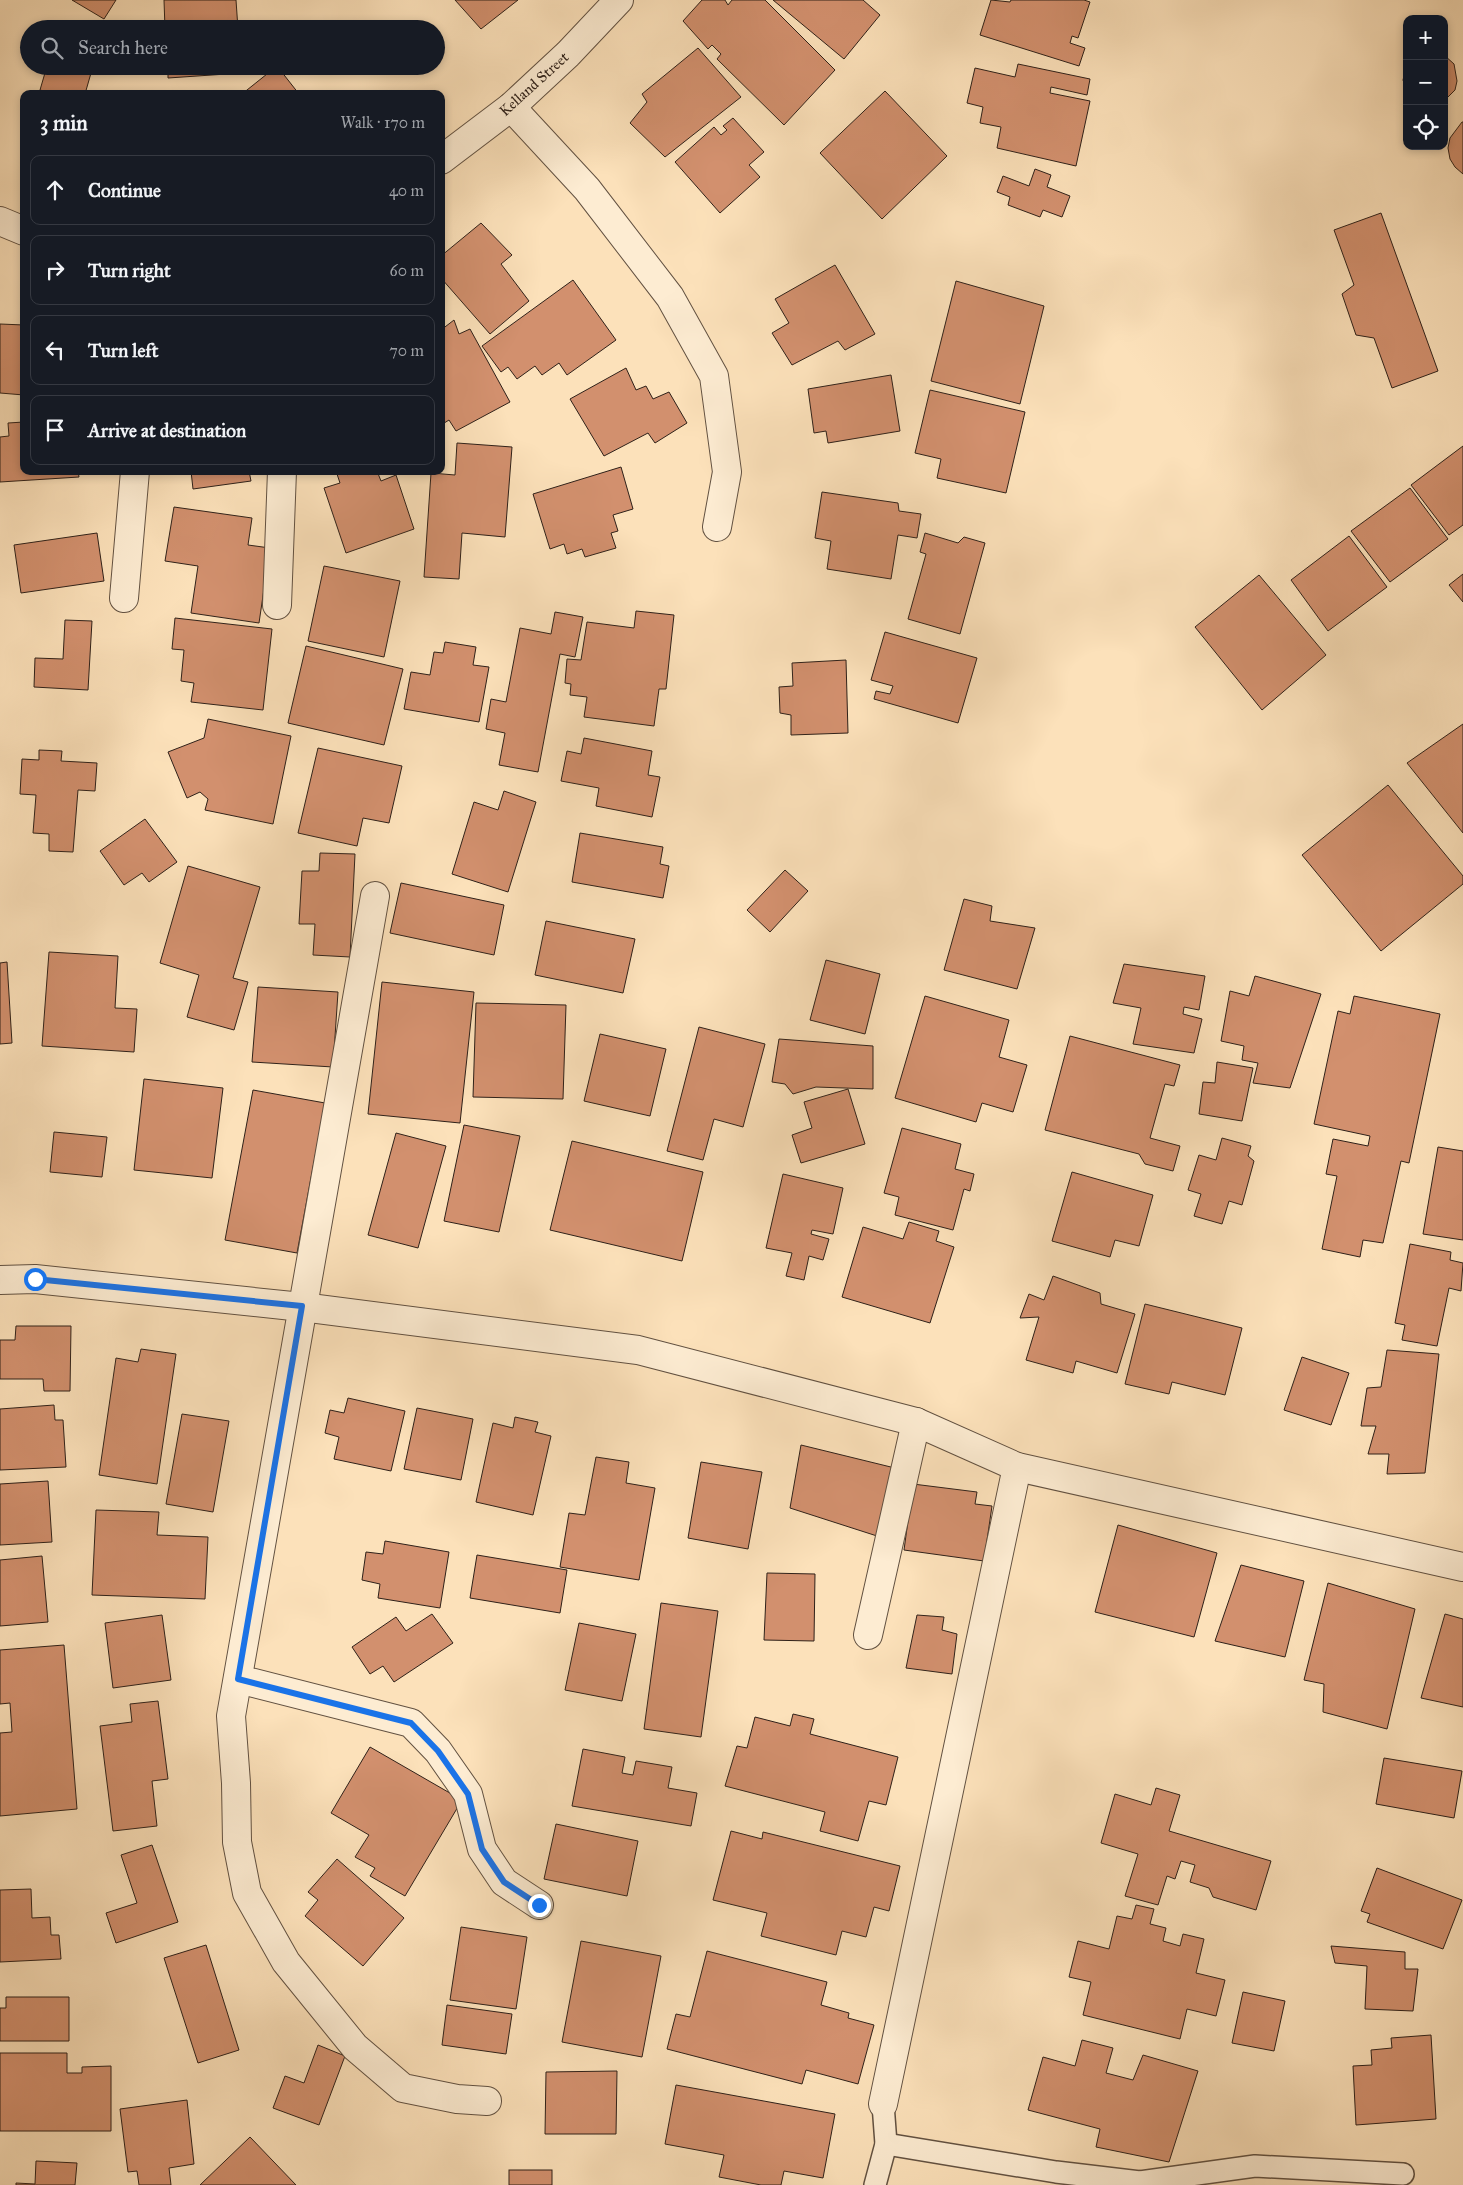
<!DOCTYPE html>
<meta charset="utf-8">
<style>
body{margin:0;font-family:"IM FELL Great Primer",serif;background:#242831;color:#f1f3f6}
.controls{position:absolute;right:15px;top:15px;display:grid;overflow:hidden;border-radius:10px;box-shadow:0 2px 8px #0003}
.controls button{width:45px;height:45px;display:grid;place-items:center;padding:0;border:0;border-bottom:1px solid #363941;background:#171b24;color:#f1f3f6;font:25px sans-serif}
.stop{position:absolute;width:15px;height:15px;margin:-11px;border:4px solid #1a73e8;border-radius:50%;background:#fff}
.stop.end{background:#1a73e8;border-color:#fff;box-shadow:0 1px 5px #0008}
.list{margin:0;padding:0;list-style:none}
h2{display:flex;justify-content:space-between;align-items:center;height:65px;margin:0;padding:0 20px;font-size:21px}
h2 small{font-size:16px;font-weight:400;color:#9ea1a6}
.list li{display:grid;grid-template-columns:32px 1fr auto;gap:15px;align-items:center;box-sizing:border-box;height:70px;margin:0 10px 10px;padding:0 10px;border:1px solid #363941;border-radius:10px}
.list b{display:block;font-size:19px;white-space:nowrap}
.list em{font-size:16px;font-style:normal;color:#9ea1a6}
.icon{flex:none;width:28px;height:28px;fill:none;stroke:currentColor;stroke-width:2;stroke-linecap:round;stroke-linejoin:round}
.map{position:relative;flex:none;width:1463px;height:2185px;overflow:hidden}
.search{position:absolute;background:#171b24;box-shadow:0 2px 8px #0003;left:20px;top:20px;width:425px;height:55px;display:flex;align-items:center;gap:12px;box-sizing:border-box;padding:0 18px;border-radius:28px;color:#9ea1a6;font-size:19px}
.panel{position:absolute;background:#171b24;box-shadow:0 2px 8px #0003;left:20px;top:90px;width:425px;height:385px;border-radius:10px}
.map>svg:first-child{display:block}
.building{fill:#d2906e;stroke:#2f2119}
.lines{fill:none;stroke-linecap:round;stroke-linejoin:round}
.service-casing{stroke:#625141;stroke-width:24}
.minor-casing{stroke:#625141;stroke-width:30}
.service{stroke:#fdecd2;stroke-width:21}
.minor{stroke:#fdecd2;stroke-width:28}
.route{stroke:#1a73e8;stroke-width:6}
.labels{text-anchor:middle;stroke-width:4;stroke-linejoin:round;paint-order:stroke}
.street-label{font-size:15px;fill:#2f2119;stroke:#fdecd2}
</style>
<div class="map">
<svg width="1463" height="2185" viewBox="0 0 1463 2185">
<rect width="100%" height="100%" fill="#fce1ba"/>
<filter id="stains"><feTurbulence type="fractalNoise" baseFrequency=".004" numOctaves="4"/><feColorMatrix values="0 0 0 0 .2 0 0 0 0 .09 0 0 0 0 .02 0 0 0 .5 -.17"/></filter>
<radialGradient id="worn" r=".72"><stop offset=".6" stop-color="#630" stop-opacity="0"/><stop offset="1" stop-color="#630" stop-opacity=".3"/></radialGradient>
<g class="building">
<path d="M72 0H116L104 19Z"/>
<path d="M164 0H236L238 29H165Z"/>
<path d="M455 0H518L481 29Z"/>
<path d="M702 0H725L728 5 732 0H765L835 70 784 125 717 59 721 54 712 45 708 49 683 21Z"/>
<path d="M773 0H863L880 15 844 59Z"/>
<path d="M991 0 1010 2 1011 0H1084L1090 2 1078 38 1072 36 1070 43 1085 48 1079 66 980 35Z"/>
<path d="M698 48 741 97 665 157 630 123 647 102 642 94Z"/>
<path d="M1444 55 1454 64 1457 81 1455 90 1444 101Z"/>
<path d="M1018 64 1090 79 1087 95 1051 87 1050 93 1090 101 1076 166 997 148 1001 127 980 123 983 107 967 103 975 68 1015 77Z"/>
<path d="M1407 64V92L1403 80Z"/>
<path d="M47 66H93L85 94H54L40 90Z"/>
<path d="M168 66H240L241 73 168 78Z"/>
<path d="M277 66 299 94H242Z"/>
<path d="M885 91 947 156 882 219 820 153Z"/>
<path d="M733 118 764 152 749 165 760 177 720 213 675 162 714 127 721 135 727 130 723 126Z"/>
<path d="M1462 122H1463V174L1455 167 1450 159 1448 148 1450 138Z"/>
<path d="M1035 169 1051 175 1047 187 1070 196 1062 217 1043 210 1040 217 1008 205 1010 197 997 192 1003 176 1029 186Z"/>
<path d="M1381 213 1438 371 1392 388 1374 338 1356 335 1342 294 1354 285 1334 230Z"/>
<path d="M481 223 512 255 501 264 529 301 490 334 441 278V256Z"/>
<path d="M835 265 875 334 845 350 838 341 792 365 772 333 789 323 775 299Z"/>
<path d="M573 280 616 340 567 375 559 363 542 375 535 366 517 379 508 367 501 372 482 346Z"/>
<path d="M956 281 1044 306 1020 404 931 381Z"/>
<path d="M454 320 459 334 470 329 510 402 456 431 449 420 441 425V330Z"/>
<path d="M0 324 24 325V395L0 393Z"/>
<path d="M626 368 636 390 646 386 653 399 669 392 687 423 655 443 648 433 604 456 570 399Z"/>
<path d="M891 375 900 431 828 443 826 431 814 433 808 389Z"/>
<path d="M930 390 1025 412 1006 493 937 478 941 459 915 453Z"/>
<path d="M24 422V471H78L79 477 0 482V437L9 436 8 423Z"/>
<path d="M457 443 512 447 505 537 462 533 459 579 424 577 431 473 455 475Z"/>
<path d="M1463 446V525L1449 535 1411 485Z"/>
<path d="M621 467 633 509 613 515 618 531 611 533 616 548 585 557 582 549 567 554 564 544 550 549 533 494Z"/>
<path d="M191 471H249L251 481 193 489Z"/>
<path d="M336 471H377L381 481 396 475 414 529 346 553 324 488 340 483Z"/>
<path d="M1410 488 1448 539 1390 582 1351 531Z"/>
<path d="M822 492 898 503 899 511 921 514 917 538 898 535 891 579 827 569 831 541 815 538Z"/>
<path d="M174 507 252 518 248 545 270 548 259 623 191 613 198 566 165 561Z"/>
<path d="M97 533 104 581 21 593 14 545Z"/>
<path d="M925 533 958 543 964 537 985 543 960 634 908 619 926 554 920 552Z"/>
<path d="M1349 536 1387 587 1328 631 1291 580Z"/>
<path d="M324 566 400 581 384 657 308 641Z"/>
<path d="M1463 574V602L1449 585Z"/>
<path d="M1259 575 1326 655 1262 710 1195 627Z"/>
<path d="M636 611 674 615 666 689H659L654 726 584 717 587 697 570 695 571 684 565 683 567 659 581 660 587 622 634 628Z"/>
<path d="M555 612 583 617 575 657 560 654 538 772 499 765 505 733 486 729 491 699 506 702 520 628 551 634Z"/>
<path d="M175 618 272 629 263 710 191 702 194 683 181 681 184 650 172 649Z"/>
<path d="M65 620 92 621 88 690 34 687 35 658 63 659Z"/>
<path d="M885 632 977 658 958 723 874 699 876 691 890 694 893 686 871 680Z"/>
<path d="M445 642 476 647 473 665 489 667 479 722 404 709 411 672 430 675 434 652 443 653Z"/>
<path d="M306 646 403 669 384 745 288 723Z"/>
<path d="M846 660 848 733 791 735V715L780 713 779 687 793 686 792 663Z"/>
<path d="M208 719 291 736 273 824 205 810 208 799 200 792 187 798 168 752 204 738Z"/>
<path d="M1463 724V833L1407 763Z"/>
<path d="M584 738 652 751 648 775 660 777 652 817 596 806 599 788 561 781 567 751 581 754Z"/>
<path d="M318 748 402 766 389 823 363 818 357 846 298 833Z"/>
<path d="M39 750 62 751 61 761 97 763 95 791 78 790 73 852 49 851V834L33 833 36 795 20 794 22 759 39 760Z"/>
<path d="M1388 785 1463 876V884L1381 951 1302 855Z"/>
<path d="M504 791 536 802 508 892 452 874 474 802 498 810Z"/>
<path d="M145 819 177 862 149 882 142 873 124 885 100 851Z"/>
<path d="M580 833 663 847 660 864 669 866 663 898 572 882Z"/>
<path d="M320 853 355 854 350 957 313 955 315 924H299L302 871H319Z"/>
<path d="M188 866 260 887 233 978 248 982 234 1030 187 1017 199 975 160 963Z"/>
<path d="M785 870 808 891 770 932 747 910Z"/>
<path d="M401 883 504 905 494 955 390 933Z"/>
<path d="M964 899 992 906 990 921 1035 928 1017 989 944 970Z"/>
<path d="M546 921 635 939 623 993 535 975Z"/>
<path d="M49 952 118 956 115 1008 137 1009 134 1052 42 1046Z"/>
<path d="M826 960 880 974 865 1034 810 1020Z"/>
<path d="M7 962 12 1043 0 1044V963Z"/>
<path d="M1124 964 1205 976 1199 1010 1184 1007 1183 1014 1202 1019 1194 1053 1133 1044 1141 1008 1113 1003Z"/>
<path d="M1255 976 1321 994 1290 1088 1253 1083 1258 1063 1242 1060 1244 1046 1221 1041 1230 991 1249 996Z"/>
<path d="M382 982 474 992 460 1123 368 1114Z"/>
<path d="M258 987 338 992 333 1067 252 1062Z"/>
<path d="M925 996 1009 1020 999 1057 1027 1065 1013 1112 982 1103 976 1122 895 1098Z"/>
<path d="M1354 996 1440 1014 1409 1163 1401 1161 1383 1243 1363 1240 1360 1257 1322 1249 1337 1176 1326 1174 1333 1139 1368 1146 1370 1136 1314 1124 1338 1011 1350 1014Z"/>
<path d="M476 1003 566 1005 563 1099 473 1097Z"/>
<path d="M699 1027 765 1044 743 1127 714 1119 703 1160 667 1151Z"/>
<path d="M600 1034 666 1049 650 1116 584 1101Z"/>
<path d="M1070 1036 1180 1065 1174 1086 1165 1084 1150 1138 1180 1146 1173 1171 1145 1164 1139 1154 1045 1130Z"/>
<path d="M779 1039 873 1046V1089L816 1087 793 1094 785 1084 772 1082Z"/>
<path d="M1217 1062 1253 1068 1242 1121 1199 1114 1203 1082 1215 1083Z"/>
<path d="M144 1079 223 1088 212 1178 134 1170Z"/>
<path d="M848 1089 865 1144 801 1163 792 1135 812 1128 804 1102Z"/>
<path d="M253 1090 325 1103 297 1253 225 1240Z"/>
<path d="M464 1125 520 1136 499 1232 444 1221Z"/>
<path d="M902 1128 961 1144 955 1169 974 1174 970 1191 964 1189 953 1230 895 1215 899 1197 884 1193Z"/>
<path d="M54 1132 107 1137 102 1177 50 1172Z"/>
<path d="M396 1133 446 1146 418 1248 368 1235Z"/>
<path d="M1222 1138 1251 1146 1248 1156 1254 1161 1242 1205 1229 1201 1222 1224 1194 1216 1201 1194 1188 1190 1199 1155 1216 1160Z"/>
<path d="M572 1141 703 1172 682 1261 550 1230Z"/>
<path d="M1438 1147 1463 1151V1240L1423 1234Z"/>
<path d="M1072 1172 1153 1195 1139 1246 1115 1240 1110 1257 1052 1241Z"/>
<path d="M783 1174 843 1188 833 1234 812 1230 811 1234 829 1239 823 1260 809 1256 804 1280 786 1276 792 1253 766 1248Z"/>
<path d="M909 1222 939 1231 936 1241 954 1247 930 1323 842 1297 863 1227 903 1239Z"/>
<path d="M1410 1244 1451 1252 1450 1260 1463 1263 1461 1291 1449 1288 1437 1346 1402 1340 1405 1325 1395 1323Z"/>
<path d="M1053 1276 1100 1293 1101 1304 1135 1314 1117 1373 1076 1361 1073 1373 1026 1360 1039 1317 1020 1318 1029 1294 1044 1300Z"/>
<path d="M1145 1304 1242 1328 1225 1395 1172 1382 1169 1394 1125 1384Z"/>
<path d="M16 1326H71L70 1391H44L43 1379H0V1340H15Z"/>
<path d="M141 1349 176 1354 157 1484 99 1475 116 1358 138 1362Z"/>
<path d="M1387 1350 1439 1354 1425 1473 1387 1474 1389 1454H1368L1376 1426H1361L1367 1388 1381 1387Z"/>
<path d="M1302 1357 1349 1373 1331 1425 1284 1410Z"/>
<path d="M348 1398 405 1411 391 1471 334 1459 339 1437 325 1433 330 1410 344 1413Z"/>
<path d="M54 1405 55 1420H63L66 1467 0 1470V1409Z"/>
<path d="M417 1408 473 1419 461 1480 404 1469Z"/>
<path d="M182 1414 229 1421 213 1512 166 1504Z"/>
<path d="M515 1417 538 1422 535 1432 551 1436 533 1515 476 1502 493 1423 513 1428Z"/>
<path d="M801 1445 899 1469 877 1536 790 1508Z"/>
<path d="M596 1457 629 1462 626 1483 655 1488 639 1580 560 1567 569 1513 585 1515Z"/>
<path d="M701 1462 762 1472 748 1549 688 1538Z"/>
<path d="M48 1481 52 1542 0 1545V1484Z"/>
<path d="M913 1484 977 1492 975 1504 992 1506 984 1561 904 1550Z"/>
<path d="M96 1510 159 1512 157 1535 208 1537 205 1599 92 1595Z"/>
<path d="M1118 1525 1217 1553 1194 1637 1095 1612Z"/>
<path d="M385 1541 449 1552 440 1608 378 1598 380 1584 362 1580 366 1552 383 1554Z"/>
<path d="M477 1555 567 1570 560 1613 470 1598Z"/>
<path d="M42 1556 48 1622 0 1626V1560Z"/>
<path d="M1241 1565 1304 1581 1285 1657 1215 1641Z"/>
<path d="M767 1573 815 1574 814 1641 764 1640Z"/>
<path d="M1328 1583 1415 1609 1387 1729 1323 1712 1324 1684 1304 1680Z"/>
<path d="M661 1603 718 1611 701 1737 644 1729Z"/>
<path d="M432 1614 453 1643 394 1682 383 1666 370 1674 352 1647 396 1617 406 1631Z"/>
<path d="M1445 1614 1463 1619V1707L1421 1698Z"/>
<path d="M162 1615 171 1680 113 1688 105 1623Z"/>
<path d="M917 1615 944 1617 942 1630 957 1634 952 1674 906 1668Z"/>
<path d="M579 1623 636 1634 622 1701 565 1690Z"/>
<path d="M64 1645 77 1809 0 1816V1733L12 1732 10 1703 0 1704V1650Z"/>
<path d="M158 1701 168 1779 152 1781 157 1826 113 1831 100 1726 132 1722 130 1704Z"/>
<path d="M793 1714 814 1719 810 1734 898 1757 886 1805 869 1801 858 1841 820 1831 825 1812 725 1786 737 1746 747 1748 755 1717 790 1726Z"/>
<path d="M370 1747 462 1800 405 1896 370 1876 375 1868 355 1857 369 1835 331 1813Z"/>
<path d="M583 1749 625 1757 622 1773 633 1775 636 1761 672 1767 668 1788 697 1793 691 1826 572 1806Z"/>
<path d="M1384 1758 1462 1771 1454 1818 1376 1804Z"/>
<path d="M1156 1788 1180 1795 1169 1831 1271 1861 1256 1910 1213 1897 1209 1888 1190 1882 1195 1865 1181 1861 1175 1879 1167 1876 1158 1905 1125 1896 1138 1854 1101 1843 1115 1794 1151 1805Z"/>
<path d="M556 1824 638 1841 627 1896 544 1879Z"/>
<path d="M731 1831 762 1839 763 1832 900 1866 889 1911 874 1907 866 1937 842 1931 836 1955 761 1936 767 1913 713 1900Z"/>
<path d="M152 1845 178 1922 116 1943 106 1913 137 1903 121 1855Z"/>
<path d="M337 1859 404 1918 363 1966 305 1916 318 1900 308 1892Z"/>
<path d="M1377 1868 1462 1900 1443 1949 1367 1922 1370 1914 1361 1911Z"/>
<path d="M31 1889 32 1918 50 1917 51 1935H59L61 1959 0 1962V1890Z"/>
<path d="M1136 1905 1154 1909 1150 1924 1166 1928 1163 1941 1180 1946 1183 1934 1204 1939 1196 1973 1225 1980 1216 2016 1187 2009 1180 2039 1083 2015 1091 1982 1069 1977 1078 1941 1109 1949 1117 1916 1132 1919Z"/>
<path d="M461 1927 527 1937 516 2009 450 2000Z"/>
<path d="M581 1941 661 1956 642 2057 562 2042Z"/>
<path d="M206 1945 239 2050 198 2063 164 1958Z"/>
<path d="M1331 1946 1405 1952V1969H1418L1413 2011 1365 2009 1367 1966 1335 1963Z"/>
<path d="M707 1951 827 1982 821 2005 849 2013 848 2018 874 2025 858 2084 806 2070 802 2084 667 2049 676 2014 690 2017Z"/>
<path d="M1243 1992 1285 2001 1274 2051 1232 2043Z"/>
<path d="M6 1997H69V2041H0V2008H6Z"/>
<path d="M447 2005 512 2014 506 2054 442 2045Z"/>
<path d="M1431 2035 1436 2119 1356 2125 1353 2066 1372 2065 1371 2050 1392 2048 1391 2038Z"/>
<path d="M1082 2040 1113 2048 1106 2073 1133 2080 1143 2055 1198 2071 1169 2162 1096 2147 1100 2129 1028 2110 1043 2057 1075 2066Z"/>
<path d="M318 2045 345 2056 319 2125 273 2108 285 2076 304 2083Z"/>
<path d="M0 2053H67V2073H82V2067L111 2066V2131H0Z"/>
<path d="M617 2071 616 2134H545L546 2072Z"/>
<path d="M676 2085 835 2114 823 2178 784 2171 781 2185H761L719 2177 724 2155 665 2144Z"/>
<path d="M187 2100 194 2164 169 2168 171 2185H139L137 2171 128 2172 120 2109Z"/>
<path d="M250 2137 296 2185H200Z"/>
<path d="M36 2161 77 2163 75 2185H16V2183L35 2184Z"/>
<rect x="509" y="2170" width="43" height="15"/>
</g>
<g class="lines">
<g class="service-casing">
<g id="service">
<path d="M886 2144 1056 2172 1140 2182 1255 2166 1403 2174"/>
<path d="M875 2185 886 2144 883 2104"/>
</g>
</g>
<g class="minor-casing">
<g id="minor">
<path d="M511 107 587 189 670 297 714 376 727 472 717 527"/>
<path d="M441 160 511 107 568 54 619 0"/>
<path d="M0 221 24 231"/>
<path d="M124 598 135 471"/>
<path d="M277 605 282 471"/>
<path d="M375 896 231 1716 236 1783 237 1842 247 1893 286 1962 355 2047 403 2088 457 2099 487 2101"/>
<path d="M0 1280 35 1279 302 1307 638 1350 916 1422 1017 1467 1463 1567"/>
<path d="M868 1635 916 1422"/>
<path d="M238 1679 411 1723 438 1751 468 1794 482 1849 504 1882 539 1905"/>
<path d="M883 2104 1017 1467"/>
</g>
</g>
<use href="#service" class="service"/>
<use href="#minor" class="minor"/>
</g>
<g class="lines">
<path class="route" d="M35 1279 302 1306 238 1679 411 1723 438 1751 468 1794 482 1849 504 1882 539 1905"/>
</g>
<g class="labels">
<g class="street-label">
<text transform="translate(534 84) rotate(-42)" y="5">Kelland Street</text>
</g>
</g>
<rect width="100%" height="100%" filter="url(#stains)"/>
<rect width="100%" height="100%" fill="url(#worn)"/>
</svg>
<div class="controls">
<button>+</button>
<button>−</button>
<button><svg class="icon" aria-label="locate" viewBox="0 0 24 24"><circle cx="12" cy="12" r="6"/><path d="M12 2v4M12 18v4M2 12h4M18 12h4"/></svg></button>
</div>
<div class="stop" style="left:35px;top:1279px"></div>
<div class="stop end" style="left:539px;top:1905px"></div>
<div class="search"><svg class="icon" aria-label="search" viewBox="0 0 24 24"><circle cx="10" cy="10" r="6"/><path d="M15 15l6 6"/></svg>Search here</div>
<section class="panel">
<h2>3 min<small>Walk · 170 m</small></h2>
<ul class="list">
<li><svg class="icon" aria-label="ahead" viewBox="0 0 24 24"><path d="M12 20V5M6 11l6-6 6 6"/></svg><div><b>Continue</b></div><em>40 m</em></li>
<li><svg class="icon" aria-label="right" viewBox="0 0 24 24"><path d="M7 20v-9h11M14 6l5 5-5 5"/></svg><div><b>Turn right</b></div><em>60 m</em></li>
<li><svg class="icon" aria-label="left" viewBox="0 0 24 24"><path d="M17 20v-9H6M10 6l-5 5 5 5"/></svg><div><b>Turn left</b></div><em>70 m</em></li>
<li><svg class="icon" aria-label="arrive" viewBox="0 0 24 24"><path d="M6 21V4h12l-3 4 3 4H6"/></svg><div><b>Arrive at destination</b></div></li>
</ul>
</section>
</div>
